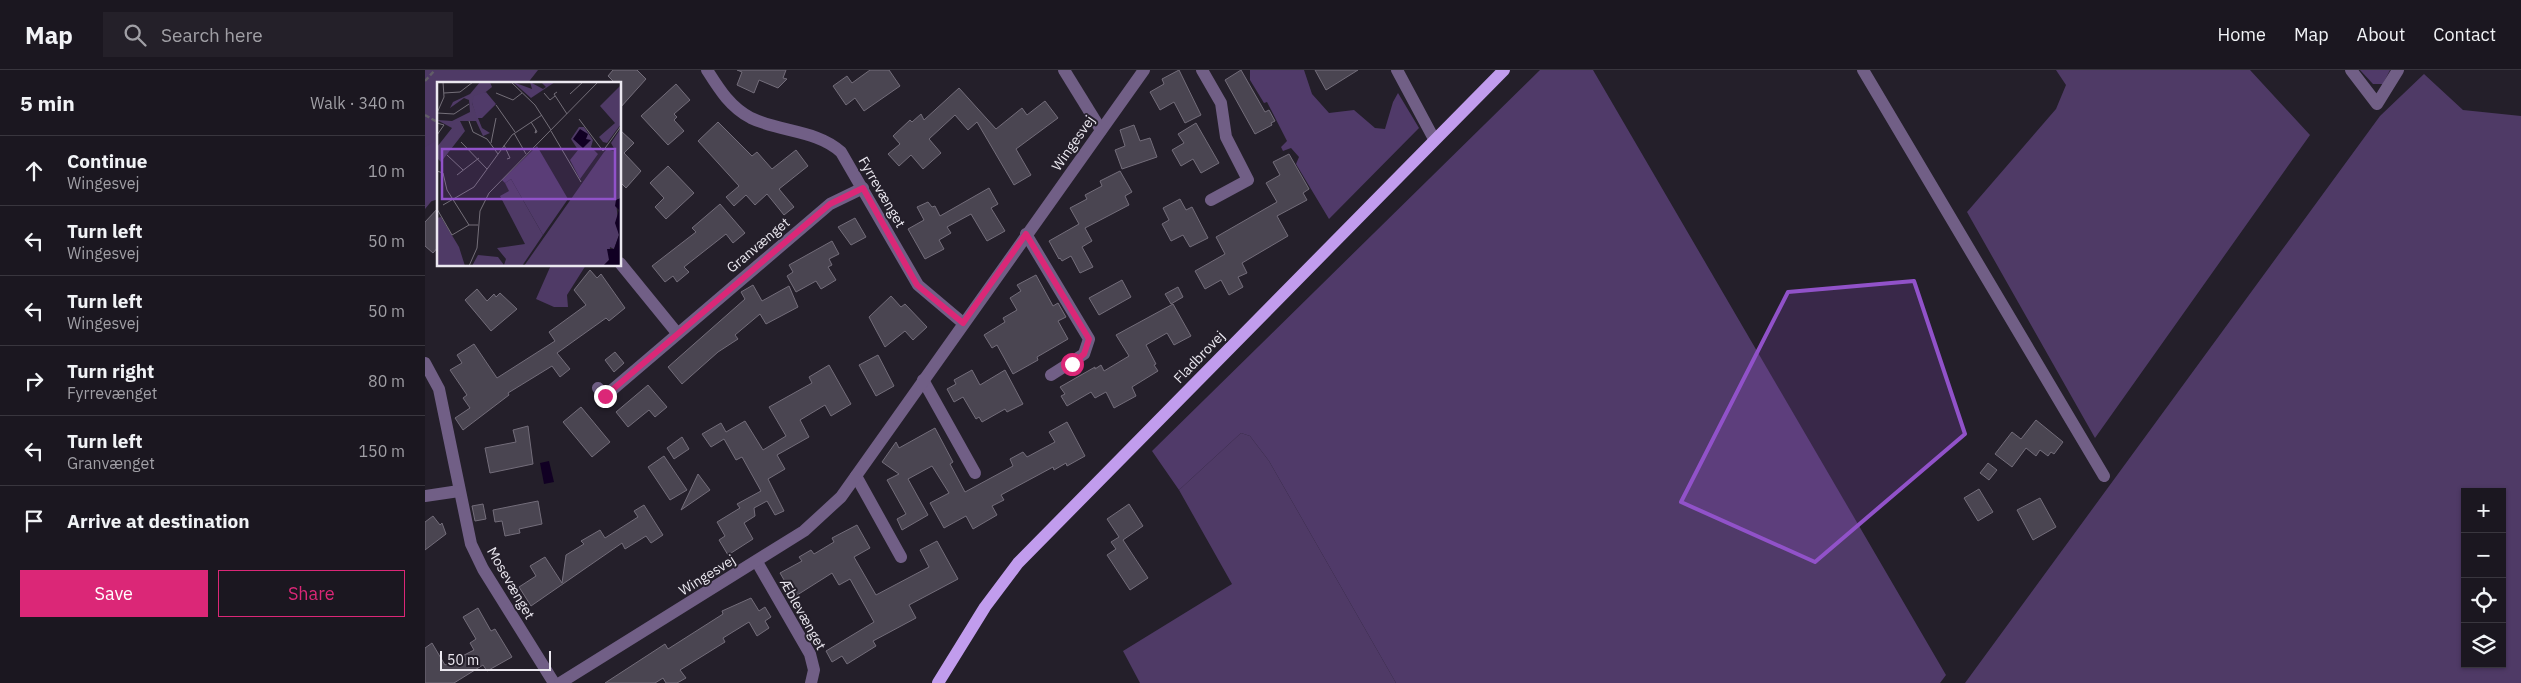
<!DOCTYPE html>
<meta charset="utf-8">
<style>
body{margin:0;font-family:"IBM Plex Sans",sans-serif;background:#242029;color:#f1f3f6}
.controls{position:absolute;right:15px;bottom:15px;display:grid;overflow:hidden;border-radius:0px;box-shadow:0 1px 4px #0004}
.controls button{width:45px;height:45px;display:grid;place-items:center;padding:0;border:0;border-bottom:1px solid #39363e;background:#1b1720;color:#f1f3f6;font:25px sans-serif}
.scale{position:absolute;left:15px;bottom:12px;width:111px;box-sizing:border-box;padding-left:5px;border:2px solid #ebe8f0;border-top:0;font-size:14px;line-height:18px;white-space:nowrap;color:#ebe8f0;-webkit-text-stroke:4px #241f2a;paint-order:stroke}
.stop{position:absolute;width:15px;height:15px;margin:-11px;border:4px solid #db2777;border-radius:50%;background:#fff}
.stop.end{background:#db2777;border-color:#fff;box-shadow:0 1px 5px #0008}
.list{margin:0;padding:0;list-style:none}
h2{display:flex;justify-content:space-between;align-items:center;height:65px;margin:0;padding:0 20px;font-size:21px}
h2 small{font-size:16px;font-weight:400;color:#a09fa5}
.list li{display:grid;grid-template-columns:32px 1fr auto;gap:15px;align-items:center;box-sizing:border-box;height:70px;padding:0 20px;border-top:1px solid #39363e}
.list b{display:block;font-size:19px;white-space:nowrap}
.list p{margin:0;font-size:16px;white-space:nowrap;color:#a09fa5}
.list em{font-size:16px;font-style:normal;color:#a09fa5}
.actions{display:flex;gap:10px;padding:15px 20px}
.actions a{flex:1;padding:11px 0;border:1px solid #db2777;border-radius:0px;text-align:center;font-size:18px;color:#db2777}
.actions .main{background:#db2777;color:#fff}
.icon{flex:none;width:28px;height:28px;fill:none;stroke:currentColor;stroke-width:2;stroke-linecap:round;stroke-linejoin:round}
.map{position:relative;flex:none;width:2096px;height:613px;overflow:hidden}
header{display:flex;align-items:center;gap:30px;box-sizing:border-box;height:70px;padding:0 25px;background:#1b1720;border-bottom:1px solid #39363e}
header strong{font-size:24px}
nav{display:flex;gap:28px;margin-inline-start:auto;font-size:18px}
.search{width:350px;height:45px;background:#242029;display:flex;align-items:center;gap:12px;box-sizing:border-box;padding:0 18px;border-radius:0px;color:#a09fa5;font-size:19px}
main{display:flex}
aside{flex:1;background:#1b1720}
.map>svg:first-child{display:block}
.green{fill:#4f3a66;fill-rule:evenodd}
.forest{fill:#503a69}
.water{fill:#110023}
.building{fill:#4a4551;stroke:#736d7a}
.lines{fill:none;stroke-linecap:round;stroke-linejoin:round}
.path{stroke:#615d67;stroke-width:2.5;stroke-dasharray:5 2.5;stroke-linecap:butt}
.minor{stroke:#715f86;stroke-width:12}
.major{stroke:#c19ced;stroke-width:12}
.route{stroke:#db2777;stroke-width:6}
.marked{fill:#9152c9;fill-opacity:0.2;stroke:#9152c9;stroke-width:4;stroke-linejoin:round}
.labels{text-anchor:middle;stroke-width:4;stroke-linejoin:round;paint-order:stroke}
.street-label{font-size:14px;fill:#ebe8f0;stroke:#241f2a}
.inset-road{fill:none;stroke:#746f79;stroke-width:1}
.view{fill:#9152c9;fill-opacity:0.15;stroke:#9152c9;stroke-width:2.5}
.inset-edge{fill:none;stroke:#ebe8f0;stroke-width:2.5}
</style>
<header>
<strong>Map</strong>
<div class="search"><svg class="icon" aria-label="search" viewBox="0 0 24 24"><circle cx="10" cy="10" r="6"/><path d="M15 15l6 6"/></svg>Search here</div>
<nav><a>Home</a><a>Map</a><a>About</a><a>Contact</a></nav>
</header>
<main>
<aside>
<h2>5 min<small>Walk · 340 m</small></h2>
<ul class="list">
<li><svg class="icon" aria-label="ahead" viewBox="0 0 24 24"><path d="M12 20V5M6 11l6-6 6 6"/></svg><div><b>Continue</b><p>Wingesvej</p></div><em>10 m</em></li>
<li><svg class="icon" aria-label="left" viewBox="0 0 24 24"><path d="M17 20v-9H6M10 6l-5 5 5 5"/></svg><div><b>Turn left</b><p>Wingesvej</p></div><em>50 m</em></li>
<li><svg class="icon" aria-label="left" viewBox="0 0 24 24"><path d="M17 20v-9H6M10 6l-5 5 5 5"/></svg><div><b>Turn left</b><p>Wingesvej</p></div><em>50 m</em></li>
<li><svg class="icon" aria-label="right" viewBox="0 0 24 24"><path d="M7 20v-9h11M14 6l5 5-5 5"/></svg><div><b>Turn right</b><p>Fyrrevænget</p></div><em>80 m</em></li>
<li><svg class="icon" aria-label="left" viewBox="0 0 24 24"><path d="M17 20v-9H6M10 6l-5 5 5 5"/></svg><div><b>Turn left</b><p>Granvænget</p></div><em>150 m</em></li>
<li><svg class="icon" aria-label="arrive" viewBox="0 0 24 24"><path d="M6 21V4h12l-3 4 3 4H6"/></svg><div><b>Arrive at destination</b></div></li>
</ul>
<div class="actions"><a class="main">Save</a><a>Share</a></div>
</aside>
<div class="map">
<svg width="2096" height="613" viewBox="0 0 2096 613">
<rect width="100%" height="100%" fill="#241f2a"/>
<g class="green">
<path d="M0 0H113L102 14H14V122L0 139Z"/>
<path d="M1631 0H1825L1885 65 1670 368 1542 142 1631 39 1641 15Z"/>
<path d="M1999 4 2038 40 2096 46V613H1540L1955 46ZM2040 422H2077V594H2040Z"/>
<path d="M126 195H161L142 225 143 237H129L111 229Z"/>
<path d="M816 363 825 366 844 391 971 613H715L698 581 807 514 754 420Z"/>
</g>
<g class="forest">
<path d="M825 0H879L887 24 904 43 929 40 950 58 960 59 968 32 973 23 994 58 904 149 871 94 874 87 866 78 858 81 856 77 862 71 842 32 839 33 825 10Z"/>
<path d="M1115 0H1168L1521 605 1515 613H971L844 391 825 366 816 363 754 420 727 381Z"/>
<path d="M1935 0H1965L1958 14H1948Z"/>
<path d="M14 69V129L0 133V77Z"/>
</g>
<path class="water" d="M124 391 129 412 119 414 115 393Z"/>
<g class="building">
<path d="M188 0H212L221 9 195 38V14H191L183 6Z"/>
<path d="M312 0H361L358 8 362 9 353 18 334 10 329 23 312 15 317 2Z"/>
<path d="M445 0H464L475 16 439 41 430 28 421 35 408 16 422 6 427 13Z"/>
<path d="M754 0 776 45 760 53 749 32 735 40 725 22 739 14 737 9Z"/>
<path d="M816 0 840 42 844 40 850 51 846 53 847 55 830 64 800 10Z"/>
<path d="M890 0H933L901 20Z"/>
<path d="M251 14 265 30 249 44 252 47 249 50 259 61 243 75 216 46Z"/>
<path d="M534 18 571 59 597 38 602 45 620 31 633 48 591 79 606 105 589 115 552 52 543 60 530 45 504 69 516 83 498 99 486 85 474 96 463 84 475 74 468 66 485 50 487 52 496 44 499 50Z"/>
<path d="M293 52 327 86 332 82 347 99 371 80 383 96 354 119 369 137 359 145 342 124 330 135 321 125 309 136 301 127 314 116 273 71Z"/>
<path d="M771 53 794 93 776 103 768 89 756 96 747 80 759 73 753 64Z"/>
<path d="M709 55 715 71 725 68 732 87 697 99 690 80 700 76 695 60Z"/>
<path d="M195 60 209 73 199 83 216 101 201 118 195 112Z"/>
<path d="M864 84 884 119 878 123 882 130 852 146 863 166 817 193 822 203 813 207 818 217 804 225 796 210 780 219 770 201 800 184 791 167 852 132 841 113 855 105 848 92Z"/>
<path d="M243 96 269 123 241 149 230 137 239 128 225 113Z"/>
<path d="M695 101 707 122 700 126 704 135 660 158 667 171 657 177 668 197 655 203 646 186 637 191 635 188 634 189 624 171 654 154 645 138 662 129 660 125 677 116 675 111Z"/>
<path d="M564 118 573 134 566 138 580 161 562 171 546 144 522 157 526 163 514 170 519 179 500 189 483 159 499 150 492 137 503 132 507 137 510 136 515 146Z"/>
<path d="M755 129 761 140 767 137 783 168 765 177 758 165 746 171 737 154 744 150 738 138Z"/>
<path d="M295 134 320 163 308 173 301 164 259 197 264 202 252 212 248 206 240 212 227 196 271 162 267 158Z"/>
<path d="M14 137V176L8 183 0 176V152Z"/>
<path d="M430 148 441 167 426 175 413 157Z"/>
<path d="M407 171 414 184 404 189 407 195 403 197 411 210 396 219 391 211 371 222 362 206 368 202 364 195Z"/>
<path d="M165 200 172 208 176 204 200 238 184 251 181 248 132 283 145 299 135 307 127 296 83 323 84 325 38 360 30 348 45 338 38 328 42 325 25 300 37 293 32 285 49 274 72 308 130 271 124 262 161 235 149 220Z"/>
<path d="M611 205 628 236 633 233 641 247 633 251 643 269 612 287 613 290 588 304 572 275 567 278 559 265 580 252 578 248 592 240 585 228 596 221 592 215Z"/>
<path d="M697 210 706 227 674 245 664 228Z"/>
<path d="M328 215 337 231 364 216 373 237 341 254 335 244 310 265 313 269 293 282 257 314 243 297 320 229 316 222Z"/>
<path d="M753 217 758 227 746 234 740 224Z"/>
<path d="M52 219 62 231 69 224 71 227 75 223 92 239 66 261 40 230Z"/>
<path d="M466 226 476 237 480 234 502 257 488 270 480 261 460 277 444 247Z"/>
<path d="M748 234 766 266 749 275 742 263 721 275 731 294 729 295 733 301 707 317 711 326 689 338 681 322 670 328 666 322 642 336 636 326 640 324 635 317 670 297V299L676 295 679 301 704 286 691 265Z"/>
<path d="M190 282 199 293 189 302 180 290Z"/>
<path d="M453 285 469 316 451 326 434 295Z"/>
<path d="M404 295 426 334 406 346 400 335 375 350 384 367 352 385 360 399 343 409 359 441 350 445 342 431 329 438 330 446 319 453 328 469 303 485 294 470 300 466 292 452 315 438 312 434 336 421 317 387 311 390 299 369 286 377 277 364 296 353 301 362 320 351 338 380 361 366 344 337 387 313 384 307Z"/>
<path d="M547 300 555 315 580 300 598 334 582 342 580 339 557 352 554 347 551 349 538 327 529 332 522 319 531 314 529 310Z"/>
<path d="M223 315 242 337 230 347 224 340 203 357 191 342Z"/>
<path d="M156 337 185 372 167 387 138 352Z"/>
<path d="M1611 350 1638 372 1629 384 1626 382 1623 386 1615 380 1611 386 1601 378 1587 397 1570 384 1587 362 1596 369Z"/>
<path d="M642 352 660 386 642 396 641 393 629 400 628 397 576 425 579 430 567 436 572 445 548 459 541 446 519 458 505 433 524 423 507 396 483 409 503 445 477 460 472 449 481 444 462 410 474 404 457 392 471 372 474 378 510 358 528 392 525 394 540 422 588 396 585 389 598 382 602 387 630 372 624 362Z"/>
<path d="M103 356 108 394 65 403 60 378 91 372 88 360Z"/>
<path d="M257 367 264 379 249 389 242 378Z"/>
<path d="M239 386 262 420 245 430 223 397Z"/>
<path d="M1563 393 1572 400 1564 410 1555 403Z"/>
<path d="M273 404 285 420 256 440Z"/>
<path d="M1554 419 1568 442 1553 451 1539 428Z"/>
<path d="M1615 428 1631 457 1608 470 1592 440Z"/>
<path d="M113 431 117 454 94 459 95 463 80 466 77 451 70 452 68 440Z"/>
<path d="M58 434 61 449 50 451 47 436Z"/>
<path d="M704 434 718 456 698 470 723 508 705 520 682 485 691 479 686 472 694 467 682 449Z"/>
<path d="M219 435 238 465 226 473 221 466 200 479 197 473 106 536 94 517 111 506 105 496 120 487 137 513 141 485 159 474 156 471 175 460 180 468 213 447 209 441Z"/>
<path d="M8 446 15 455 17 453 21 464 0 480V452Z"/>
<path d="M432 455 445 478 429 487 451 525 504 497 495 480 512 471 533 509 484 535 491 548 448 571 451 576 422 594 417 586 407 592 401 581 449 552 425 509 414 515 407 503 369 527 355 503 377 491 374 487 386 480 389 484 409 472 407 468Z"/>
<path d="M326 528 334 541 340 537 346 547 340 551 344 558 332 566 324 552 298 568 300 572 255 600 261 608 252 613H241L238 608 230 613H180L240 574 243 579 298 544 297 541Z"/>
<path d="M53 538 66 561 70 559 87 587 62 601 58 595 29 613H0V578L7 573 20 595 49 580 45 573 51 569 38 547Z"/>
</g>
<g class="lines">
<g class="path">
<path d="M0 11 10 0"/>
<path d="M0 45 14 53"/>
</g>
<g class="minor">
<path d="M282 0C294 19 305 37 326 48 355 62 392 60 416 82L493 215 538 253"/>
<path d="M639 0 676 60"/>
<path d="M777 0 796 33 801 67 823 110 786 130"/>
<path d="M972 0 1009 69"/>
<path d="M1438 0 1679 406"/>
<path d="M1926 0 1952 34 1973 0"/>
<path d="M601 164 664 269 659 284 626 305"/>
<path d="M195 193 252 263"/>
<path d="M0 293 14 319 46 474 58 499 129 613"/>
<path d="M498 310 550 403"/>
<path d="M173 318 180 326 405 134 438 118"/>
<path d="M431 406 476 487"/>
<path d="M0 426 34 421"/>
<path d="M332 492 385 584 389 600 386 613"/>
<path d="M135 613 379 461 416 427 719 0"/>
</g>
<path class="major" d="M513 613 560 537 593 493 1079 0"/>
</g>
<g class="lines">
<path class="route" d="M180 326 405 134 438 118 492 215 538 253 601 164 664 269 659 284 647 294"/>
</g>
<path class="marked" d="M1489 211 1540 364 1390 492 1256 432 1363 222Z"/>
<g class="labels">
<g class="street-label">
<text transform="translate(648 73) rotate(-55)" y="5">Wingesvej</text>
<text transform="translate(457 122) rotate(60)" y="5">Fyrrevænget</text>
<text transform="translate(333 175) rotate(-40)" y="5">Granvænget</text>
<text transform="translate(774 287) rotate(-46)" y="5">Fladbrovej</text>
<text transform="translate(282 505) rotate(-32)" y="5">Wingesvej</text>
<text transform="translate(86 513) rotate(60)" y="5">Mosevænget</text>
<text transform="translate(378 544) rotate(61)" y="5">Æblevænget</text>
</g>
</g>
<g transform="translate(12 12)">
<rect width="184" height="184" fill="#241f2a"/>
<path d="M43 0H53L55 5 35 21 45 46 53 51 46 54 39 39H23L28 49 4 80 0 76V65L15 46 0 38 15 39 33 30 32 18 27 16 13 26 16 20 33 12ZM184 3V42L170 61 166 60 162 55 178 41 163 24ZM142 45H147L156 58 154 65 161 72 143 97 133 78 141 68 134 57ZM184 46V116L179 118 182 153 177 167 173 165 172 178 166 184H87L167 70 170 67 179 70 174 61ZM74 97 106 153 85 184H35L41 173 61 175 67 183 69 177 60 166 88 162 63 114 72 109 68 101ZM4 135 22 165 28 184H0V136Z" fill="#4f3a66"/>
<path d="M76 0 95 7 93 0 106 7 109 5 104 0H118L94 16ZM49 10 59 22 45 36H40L35 21 37 14ZM100 64 131 117 106 153 74 97 68 101 65 98Z" fill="#503a69"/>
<path d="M143 47 151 52 149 57 154 58 146 66 136 57ZM184 116V184H166L172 178 170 167H177L182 153 178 141 182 128 178 124 179 118Z" fill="#110023"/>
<path class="inset-road" d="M74 0 98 23 114 48M120 10 117 12 130 32M7 11 23 10 36 0M59 11 76 18 85 11M107 11 113 18 118 14M133 12 146 0M59 23 78 50M0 31 17 32 32 22M0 31 7 15 6 0M142 37 166 69 184 44M32 39 36 50 50 57 61 72M94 40 99 48 100 50 98 51 99 48M0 41 7 43 0 53M114 49 144 100M77 51 89 72M24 60 50 87M54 61 59 36M67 63 73 76 70 77M10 73 26 88M0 89 6 91 10 108 32 143H41M20 93 42 76M6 123 37 105 75 53 105 33M0 127 15 153 32 143M32 184 40 166 43 129 52 111 161 0"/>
<path class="view" d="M5 67H178V117H5Z"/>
<rect width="184" height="184" class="inset-edge"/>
</g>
</svg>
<div class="controls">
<button>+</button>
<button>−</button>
<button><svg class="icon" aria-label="locate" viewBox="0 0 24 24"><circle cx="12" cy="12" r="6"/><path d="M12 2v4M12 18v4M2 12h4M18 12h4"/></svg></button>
<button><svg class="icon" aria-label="layers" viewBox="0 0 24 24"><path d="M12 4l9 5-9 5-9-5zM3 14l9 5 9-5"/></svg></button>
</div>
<div class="scale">50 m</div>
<div class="stop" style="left:647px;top:294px"></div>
<div class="stop end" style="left:180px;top:326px"></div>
</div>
</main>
